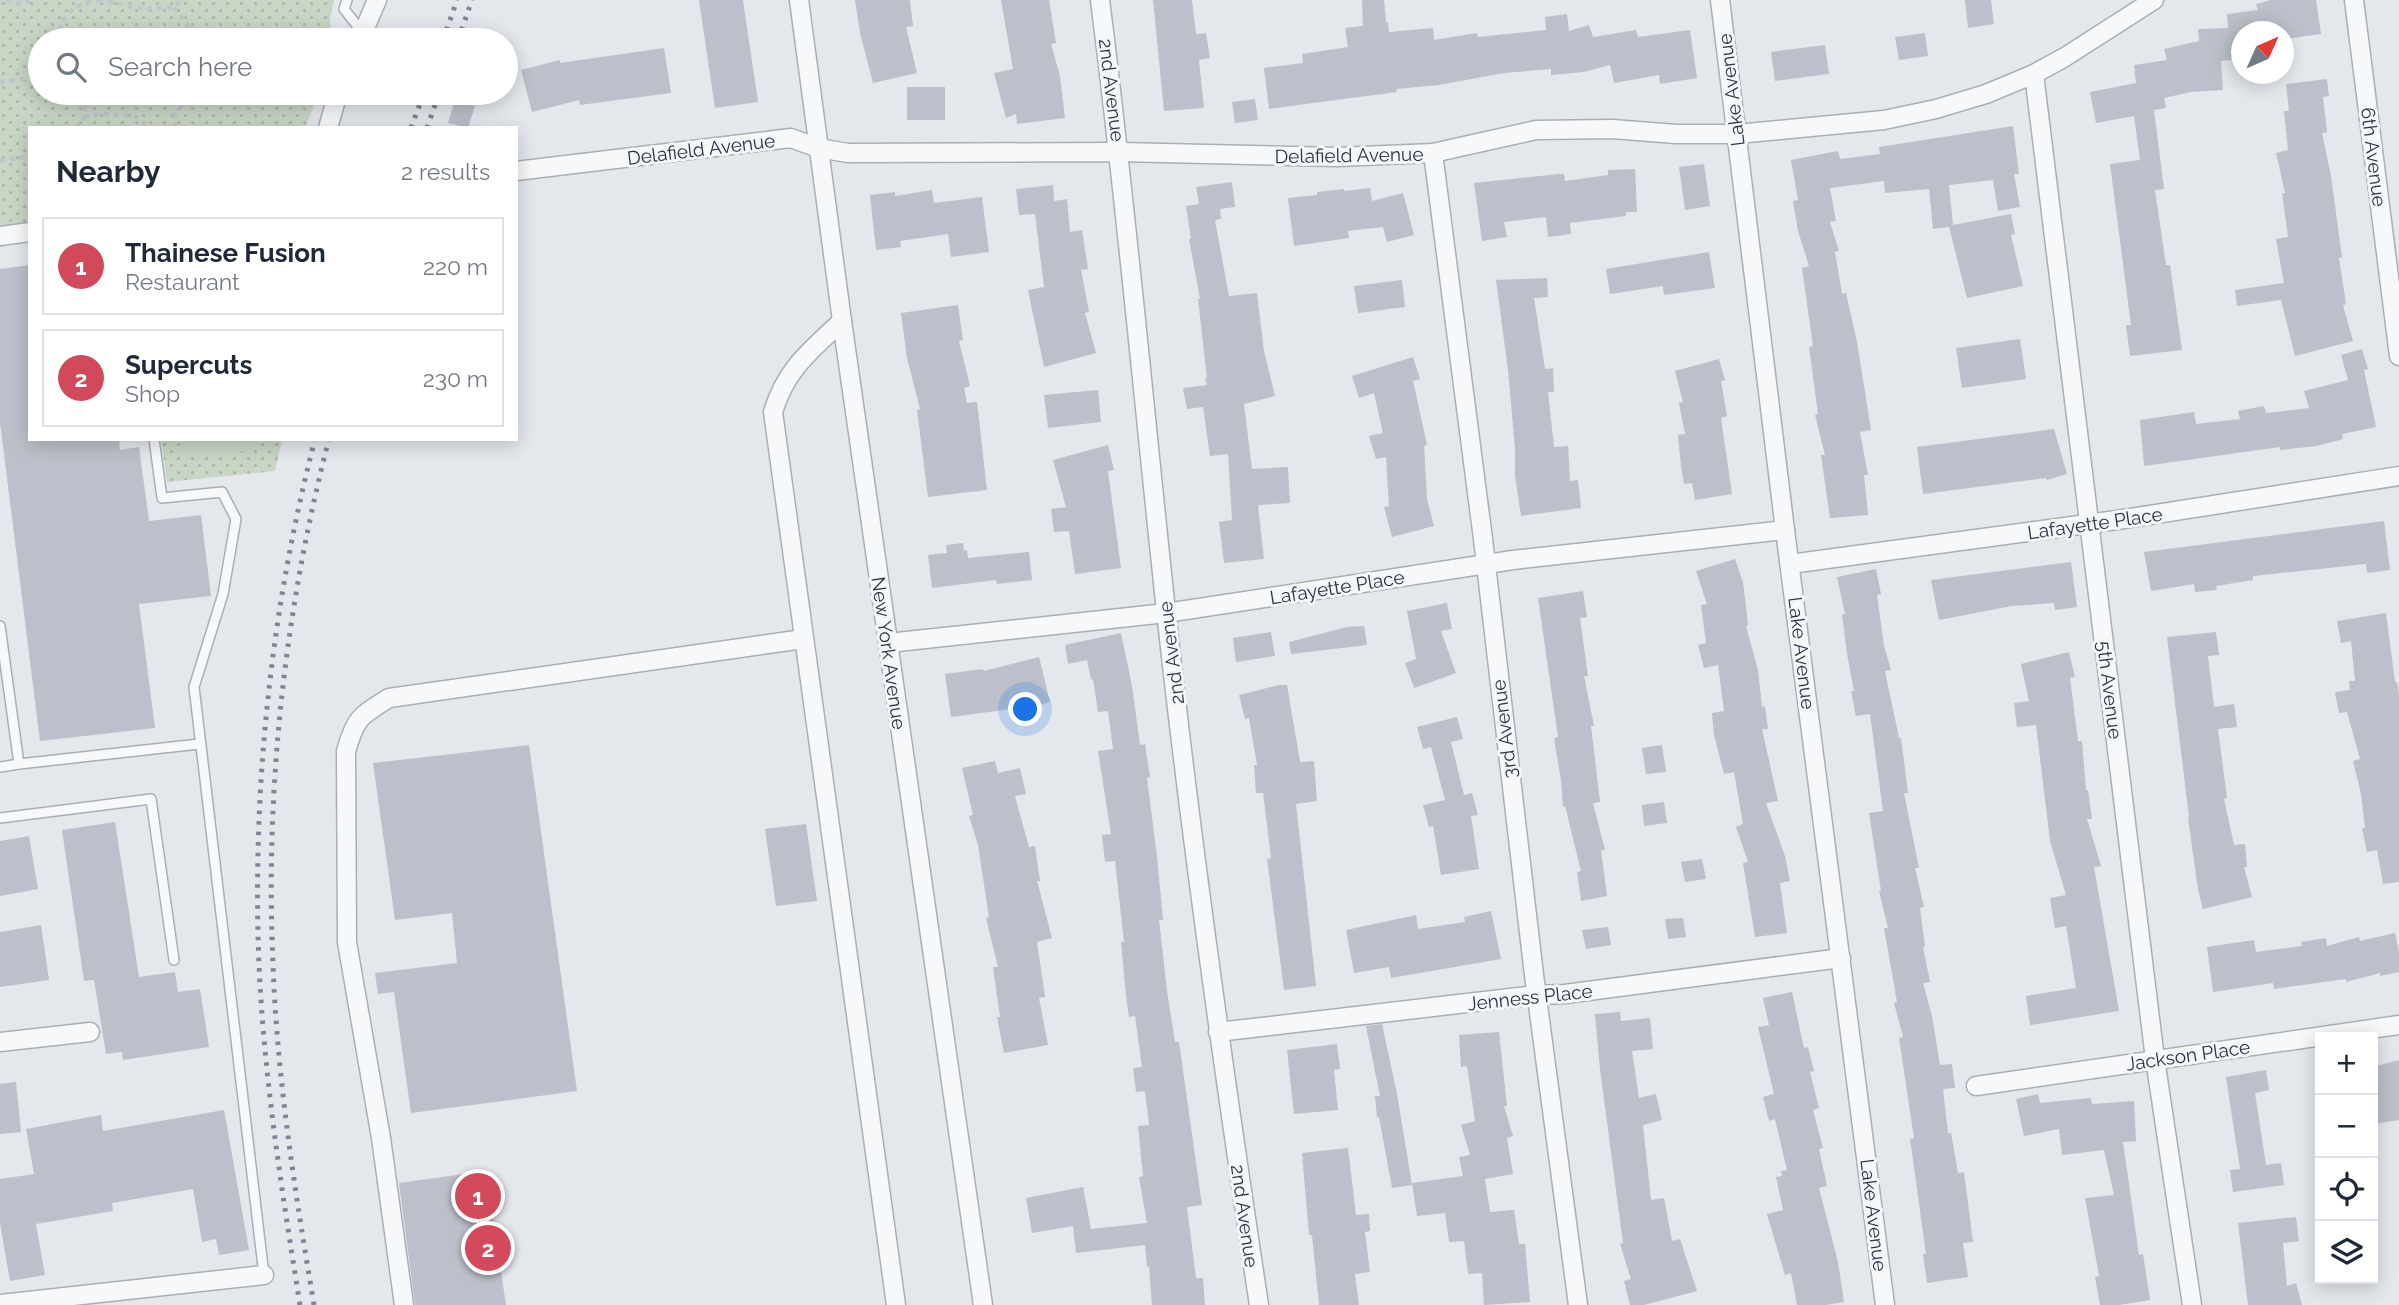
<!DOCTYPE html>
<meta charset="utf-8">
<style>
body{margin:0;font-family:Raleway,sans-serif;background:#f6f6f7;color:#1f2937}
.controls{position:absolute;right:21px;bottom:21px;display:grid;overflow:hidden;border-radius:0px;box-shadow:0 4px 18px #0003}
.controls button{width:63px;height:63px;display:grid;place-items:center;padding:0;border:0;border-bottom:2px solid #e0e1e3;background:#fff;color:#1f2937;font:35px sans-serif}
.compass{position:absolute;left:2231px;top:21px;width:63px;height:63px;border-radius:50%;background:#fff;box-shadow:0 4px 18px #0003;rotate:45deg}
.you{position:absolute;left:1026px;top:710px;width:24px;height:24px;margin:-18px;border:5px solid #fff;border-radius:50%;background:#1a73e8;box-shadow:0 0 0 10px #1a73e833}
.badge{display:grid;place-items:center;width:46px;height:46px;border-radius:50%;background:#d1495b;color:#fff;font-size:23px;font-weight:700}
.pin{position:absolute;translate:-50% -50%;border:4px solid #fff;box-shadow:0 2px 7px #0006}
.list{margin:0;padding:0;list-style:none}
h2{display:flex;justify-content:space-between;align-items:center;height:91px;margin:0;padding:0 28px;font-size:30px}
h2 small{font-size:23px;font-weight:400;color:#747a83}
.list li{display:grid;grid-template-columns:46px 1fr auto;gap:21px;align-items:center;box-sizing:border-box;height:98px;margin:0 14px 14px;padding:0 14px;border:2px solid #e0e1e3;border-radius:0px}
.list b{display:block;font-size:26px;white-space:nowrap}
.list p{margin:0;font-size:23px;white-space:nowrap;color:#747a83}
.list em{font-size:23px;font-style:normal;color:#747a83}
.icon{flex:none;width:38px;height:38px;fill:none;stroke:currentColor;stroke-width:2;stroke-linecap:round;stroke-linejoin:round}
.map{position:relative;flex:none;width:2399px;height:1305px;overflow:hidden}
.search{position:absolute;background:#fff;box-shadow:0 4px 18px #0003;left:28px;top:28px;width:490px;height:77px;display:flex;align-items:center;gap:18px;box-sizing:border-box;padding:0 24px;border-radius:38px;color:#747a83;font-size:26px}
.panel{position:absolute;background:#fff;box-shadow:0 4px 18px #0003;left:28px;top:126px;width:490px;height:315px;border-radius:0px}
.map>svg:first-child{display:block}
.green{fill:url(#green-dots)}
.pitch{fill:#c9d6c5}
.building{fill:#bbc0ca}
.lines{fill:none;stroke-linecap:round;stroke-linejoin:round}
.service-casing{stroke:#a9aeb7;stroke-width:12}
.minor-casing{stroke:#a9aeb7;stroke-width:21}
.path{stroke:#c2c5cb;stroke-width:4.5;stroke-dasharray:5 5;stroke-linecap:butt}
.service{stroke:#f7f8fa;stroke-width:9}
.minor{stroke:#f7f8fa;stroke-width:18}
.rail{stroke:#7d8696;stroke-width:5;stroke-dasharray:3.5 7;stroke-linecap:butt}
.labels{text-anchor:middle;stroke-width:6;stroke-linejoin:round;paint-order:stroke}
.street-label{font-size:19px;fill:#2b3445;stroke:#f4f6f9}
</style>
<div class="map">
<svg width="2399" height="1305" viewBox="0 0 2399 1305">
<defs>
<pattern id="green-dots" width="8" height="8" patternUnits="userSpaceOnUse" patternTransform="scale(1.75)"><rect width="8" height="8" fill="#c9d6c5"/><path d="M2 2h.1M6 6h.1" fill="none" stroke="#adb8ab" stroke-width="1.8" stroke-linecap="round"/></pattern>
</defs>
<rect width="100%" height="100%" fill="#e4e7ec"/>
<g class="green">
<path d="M0 0H334L330 18 331 40H40V93H319L305 128H30V232L0 235Z"/>
<path d="M161 439H282L275 471 167 482Z"/>
</g>
<path class="pitch" d="M180 439H259L262 449 182 458Z"/>
<g class="building">
<path d="M699 0H743L758 102 715 108Z"/>
<path d="M855 0H910L913 26 906 27 917 73 873 83 860 33Z"/>
<path d="M1001 0H1049L1056 43 1051 44 1060 76 1065 118 1017 124 1016 114 1006 118 994 73 1013 69Z"/>
<path d="M1153 0H1192L1196 34 1206 33 1210 58 1199 60 1204 108 1164 111Z"/>
<path d="M1362 0H1384L1386 23 1388 22 1389 32 1433 28 1434 40 1477 33 1478 37 1546 30 1545 17 1567 14 1569 31 1589 25 1593 37 1636 30 1638 37 1690 30 1697 78 1660 84 1659 75 1614 83 1610 65 1584 72 1551 75V69L1504 73 1439 85 1396 89 1397 92 1269 109 1264 68 1303 63 1302 54 1348 47 1345 28 1363 26Z"/>
<path d="M1965 0H1991L1994 24 1968 28Z"/>
<path d="M2271 0H2316L2321 34 2284 39V32H2242V59L2221 61 2223 90 2191 92 2164 98 2166 108 2154 110 2164 189 2155 190 2166 265H2170L2182 350 2130 356 2126 325H2131L2110 164 2140 160 2134 116 2096 123 2090 92 2136 83 2134 65 2167 60 2164 49 2199 41 2198 29 2228 28 2227 14 2258 10 2256 4Z"/>
<path d="M1925 33 1928 56 1899 60 1895 37Z"/>
<path d="M1825 45 1829 74 1775 81 1771 52Z"/>
<path d="M664 48 671 93 580 105 579 100 532 112 521 70 560 60V63Z"/>
<path d="M2327 79 2329 96 2323 97 2327 132 2322 133 2331 176 2342 257 2339 258 2346 304 2343 305 2353 341 2295 356 2281 300 2237 306 2235 290 2284 283 2276 239 2288 237 2282 193H2285L2276 153 2288 150 2284 111H2289L2286 84Z"/>
<rect x="907" y="87" width="38" height="33"/>
<path d="M455 99 475 106 468 128 448 123Z"/>
<path d="M1255 99 1258 120 1235 123 1232 102Z"/>
<path d="M2013 126 2019 174H2014L2020 207 1998 211 1993 180 1949 185 1953 225 2011 214 2015 234 2011 235 2023 286 1967 298 1949 227 1933 229 1929 189 1885 193 1884 181 1830 188 1836 221 1830 222 1839 251 1835 252 1842 294 1846 293 1857 342 1871 430 1860 432 1868 475H1864L1868 515 1830 518 1821 455H1825L1815 415 1818 414 1809 347 1813 346 1802 268 1809 266 1798 231 1793 201 1798 200 1791 160 1838 151 1840 159 1880 154 1879 147Z"/>
<path d="M1704 164 1710 206 1685 210 1679 167Z"/>
<path d="M1635 169 1637 212H1626V216L1570 223 1571 234 1548 237 1546 217 1504 222 1507 237 1482 241 1474 183 1558 174H1564L1565 181 1608 175V170Z"/>
<path d="M1232 182 1235 207 1220 209 1221 219 1215 220 1229 296 1257 293 1264 351 1275 396 1244 404 1252 469 1288 467 1290 503 1258 505 1264 559 1224 563 1219 522 1232 520 1228 454 1210 456 1203 407 1187 409 1183 388 1207 385 1205 378H1207L1198 299H1200L1189 239H1191L1186 206 1199 204 1196 187Z"/>
<path d="M1053 185 1054 201 1067 199 1070 232 1082 230 1088 269 1081 270 1089 312 1085 313 1096 353 1044 367 1028 290 1044 287 1035 214 1019 215 1016 189Z"/>
<path d="M1370 188 1372 201 1403 193 1414 235 1387 242 1383 227 1348 231 1349 238 1294 246 1288 198 1317 195V192L1344 189V191Z"/>
<path d="M932 190 934 203 982 197 989 252 951 257 948 234 900 241 901 247 876 250 870 195 895 192V196Z"/>
<path d="M1709 252 1715 288 1664 295 1663 286 1610 294 1606 269Z"/>
<path d="M30 265V439H119L120 450 139 447 149 521 201 515 211 596 139 604 155 728 40 741 0 422V269Z"/>
<path d="M1547 278 1548 297 1534 298 1545 369 1553 368 1554 392H1548L1554 447 1568 446 1570 481 1578 480 1581 508 1521 516 1515 475V449L1508 370 1496 280Z"/>
<path d="M1402 280 1405 307 1358 313 1354 286Z"/>
<path d="M958 305 963 340 959 341 970 386 964 388 967 403 977 402 987 490 928 497 917 410 920 409 907 358 901 313Z"/>
<path d="M2020 339 2026 379 1962 388 1956 348Z"/>
<path d="M2362 349 2368 369 2364 370 2376 427 2342 434 2343 439 2317 446 2280 450V447L2144 466 2140 420 2194 412 2196 424 2240 419 2238 411 2264 406 2266 413 2309 408 2304 391 2348 380 2341 355Z"/>
<path d="M1413 357 1420 379 1413 381 1427 445 1424 446 1427 499 1434 526 1392 537 1384 507 1389 506 1386 457 1376 459 1369 436 1383 433 1374 393 1359 398 1352 376Z"/>
<path d="M1719 359 1725 380 1721 381 1727 416 1721 418 1732 494 1695 500 1692 483 1684 484 1681 466 1678 435 1685 434 1679 403 1683 402 1675 371Z"/>
<path d="M1098 390 1101 422 1048 428 1044 395Z"/>
<path d="M2054 429 2067 474 2047 480 2046 478 1923 494 1917 447Z"/>
<path d="M1108 445 1114 470 1108 471 1121 568 1075 574 1069 531 1054 532 1051 509 1066 507 1053 460Z"/>
<path d="M2384 521 2390 570 2367 573 2366 564 2253 576V580L2216 586 2217 590 2195 592 2194 584 2151 591 2144 552Z"/>
<path d="M963 543 964 551 967 550 968 558 1029 552 1032 580 997 584 996 580 932 588 928 555 947 553 946 545Z"/>
<path d="M1735 559 1743 582 1748 625 1746 626 1758 670 1762 707 1765 706 1768 729H1762L1778 801 1766 803 1785 856 1790 881 1780 883 1787 933 1755 937 1743 863 1748 862 1736 827 1743 824 1734 772 1724 774 1714 735 1712 713 1724 711 1718 665 1704 668 1698 645 1706 643 1701 605 1707 604 1696 571Z"/>
<path d="M2071 562 2077 607 2055 610 2054 603 2012 606 1939 620 1931 580Z"/>
<path d="M1876 569 1881 594 1877 595 1884 646 1891 670 1885 671 1899 738H1901L1908 793H1904L1919 868H1915L1924 907 1920 908 1925 947H1923L1930 982 1923 983 1932 1016 1940 1065 1952 1064 1955 1088 1943 1089 1948 1133H1951L1958 1173 1964 1172 1973 1242 1963 1243 1968 1277 1927 1283 1923 1254H1926L1910 1139 1914 1138 1899 1038 1903 1037 1894 1003 1897 1002 1884 928H1888L1879 891H1881L1869 813 1883 811 1870 714 1856 716 1851 691H1854L1847 654 1842 614H1845L1837 577Z"/>
<path d="M1583 591 1587 617 1580 618 1588 676H1584L1594 726H1591L1600 802 1593 803 1605 850H1601L1607 896 1581 901 1577 872 1581 871 1565 806 1563 807 1561 780 1554 738 1558 737 1538 598Z"/>
<path d="M1447 603 1452 629 1441 631 1456 673 1414 688 1405 663 1416 659 1407 611Z"/>
<path d="M2386 613 2395 682H2397L2399 695V882L2383 884 2377 850 2367 852 2362 828H2365L2361 794 2353 761 2360 759 2347 712 2339 713 2335 692 2350 690 2349 681H2355L2351 641 2341 643 2337 621Z"/>
<path d="M1364 626 1367 645 1291 654 1289 642 1347 627Z"/>
<path d="M1271 632 1275 656 1236 662 1233 638Z"/>
<path d="M2216 632 2219 655 2208 656 2214 707 2234 704 2237 727 2218 729 2227 798 2224 799 2234 845 2245 844 2247 867H2244L2252 897 2203 909 2198 890 2188 817H2189L2167 637Z"/>
<path d="M1121 633 1132 686 1140 745 1145 744 1150 777 1147 778 1157 857 1163 920H1159L1167 991 1175 1042H1179L1202 1205 1187 1207 1196 1278H1203L1205 1305H1152L1149 1266 1147 1267 1145 1245 1076 1253 1073 1226 1032 1233 1026 1198 1083 1187 1091 1229 1147 1223 1139 1177 1143 1176 1138 1126 1149 1125 1145 1091 1136 1092 1133 1068 1142 1067 1135 1016 1129 1017 1126 996 1121 942H1124L1115 861 1105 862 1102 835 1111 834 1098 751 1113 749 1108 711 1098 712 1093 679 1091 680 1087 660 1068 664 1065 645Z"/>
<path d="M2069 652 2075 677 2070 678 2078 741H2082L2086 790H2088L2092 819H2087L2101 866 2094 867 2119 1011 2030 1025 2026 996 2076 988 2066 926 2055 928 2050 898 2066 895 2050 841 2036 725 2017 727 2014 703 2029 701 2021 664Z"/>
<path d="M1039 657 1050 702 1034 707 1036 714 1014 720 1011 709 951 717 945 674 983 669 984 671Z"/>
<path d="M1279 685H1287L1300 762 1314 761 1317 801 1296 804 1316 986 1284 990 1267 859 1271 858 1263 793H1256L1254 765H1257L1249 718 1245 719 1239 695Z"/>
<path d="M1457 717 1463 739 1451 742 1464 795 1472 793 1478 815 1471 816 1479 869 1441 875 1433 826 1429 827 1423 805 1445 800 1431 747 1423 749 1417 727Z"/>
<path d="M529 745 577 1091 411 1113 394 992 378 994 375 973 457 963 452 913 395 920 373 763Z"/>
<path d="M1662 745 1666 772 1646 774 1642 748Z"/>
<path d="M995 761 998 773 1020 768 1026 794 1015 796 1029 847 1035 846 1040 881H1037L1052 938 1037 942 1045 997 1039 998 1048 1045 1004 1053 997 1017H1000L993 967H998L986 918 989 917 978 845 969 816 973 815 962 768Z"/>
<path d="M1664 802 1667 823 1644 826 1642 805Z"/>
<path d="M115 822 139 977 175 972 178 992 200 989 209 1047 123 1060 122 1052 106 1054 94 980 84 981 62 830Z"/>
<path d="M806 824 817 901 776 906 765 829Z"/>
<path d="M29 836 38 889 0 896V841Z"/>
<path d="M1702 859 1706 879 1685 882 1681 862Z"/>
<path d="M1491 911 1501 959 1391 978 1389 967 1354 973 1346 930 1416 915 1418 929 1465 922 1464 917Z"/>
<path d="M1683 918 1686 937 1668 939 1665 919Z"/>
<path d="M41 925 49 980 0 987V932Z"/>
<path d="M1608 927 1611 945 1586 949 1582 930Z"/>
<path d="M2395 933 2399 953V972L2380 976V973L2346 982V979L2274 989 2273 983 2213 992 2207 947 2254 940 2256 952 2302 946 2301 942 2326 938 2327 946 2359 937 2360 941Z"/>
<path d="M1792 992 1804 1048 1808 1047 1814 1071 1810 1072 1819 1108 1813 1110 1823 1148 1819 1149 1827 1186 1819 1188 1838 1262 1844 1302 1826 1305H1797L1791 1273 1785 1275 1767 1214 1783 1210 1776 1177 1782 1176 1781 1171 1787 1170 1775 1119 1769 1121 1763 1097 1774 1094 1758 1027 1769 1025 1763 998Z"/>
<path d="M1620 1012 1621 1021 1650 1018 1653 1049 1632 1051 1639 1098 1656 1094 1662 1120 1643 1125 1651 1200 1664 1198 1672 1241 1680 1239 1697 1291 1644 1305H1630L1624 1281 1631 1279 1620 1244 1623 1243 1600 1069 1595 1014Z"/>
<path d="M1382 1024 1397 1094 1412 1185 1392 1188 1379 1117H1377L1375 1096H1380L1366 1026Z"/>
<path d="M1499 1032 1507 1106H1504L1513 1136 1507 1138 1513 1174 1485 1179 1490 1212 1514 1210 1519 1244H1525L1530 1302 1484 1305 1482 1273 1468 1274 1464 1241 1449 1242 1445 1213 1417 1216 1412 1183 1463 1176 1459 1157 1470 1155 1461 1125 1475 1121 1467 1066 1461 1067 1459 1035Z"/>
<path d="M1337 1044 1340 1069 1334 1070 1338 1110 1294 1114 1287 1050Z"/>
<path d="M2399 1060V1120L2373 1124V1067Z"/>
<path d="M2266 1070 2269 1090 2255 1093 2266 1165 2281 1163 2284 1185 2233 1192 2230 1170 2240 1169 2226 1077Z"/>
<path d="M16 1082 21 1132 0 1134V1084Z"/>
<path d="M2038 1094 2040 1103 2091 1098 2092 1104 2134 1101 2136 1141 2123 1142 2139 1255 2143 1254 2150 1300 2119 1305H2100L2095 1277 2099 1276 2085 1198 2114 1195 2104 1150 2062 1155 2059 1129 2024 1136 2016 1099Z"/>
<path d="M224 1110 249 1250 219 1255 216 1239 202 1242 193 1189 112 1203 113 1211 36 1224 45 1275 10 1281 0 1223V1179L34 1174 26 1129 101 1115 103 1131Z"/>
<path d="M1348 1148 1356 1215 1369 1214 1370 1231 1365 1232 1370 1272 1355 1274 1359 1305H1319L1312 1235H1309L1302 1153Z"/>
<path d="M486 1171 506 1305H415L399 1183Z"/>
<path d="M2296 1217 2299 1241 2283 1243 2287 1286 2296 1283 2302 1305H2248L2238 1223Z"/>
</g>
<g class="lines">
<g class="service-casing">
<g id="service">
<path d="M347 0 344 9 363 33"/>
<path d="M154 439 162 498 222 492 236 519 223 594 194 687 264 1275"/>
<path d="M0 626 19 764 199 744"/>
<path d="M0 767 19 764"/>
<path d="M0 818 151 799 174 960"/>
</g>
</g>
<g class="minor-casing">
<g id="minor">
<path d="M799 0 842 321 983 1305"/>
<path d="M1100 0C1126 203 1144 407 1166 611 1191 843 1224 1074 1259 1305"/>
<path d="M1720 0 1785 530 1885 1305"/>
<path d="M2354 0 2399 356"/>
<path d="M360 40 377 0"/>
<path d="M2034 74 2155 1059 2192 1305"/>
<path d="M328 128 338 93"/>
<path d="M1433 153 1483 539 1534 975 1578 1305"/>
<path d="M516 171 791 138 818 148 848 153 1120 152 1338 157 1433 153 1536 130 1612 129 1676 134H1737L1884 120 1936 109 1986 94 2034 74 2065 57 2154 0"/>
<path d="M0 236 30 232"/>
<path d="M842 321C810 351 786 369 773 412L896 1305"/>
<path d="M1790 564 2124 519 2399 476"/>
<path d="M888 643 1166 613 1513 560 1785 530"/>
<path d="M1218 1032 1536 995 1565 994 1841 958"/>
<path d="M0 1042 90 1032"/>
<path d="M1976 1086 2399 1025"/>
<path d="M0 1304 264 1275"/>
<path d="M404 1305 381 1138 347 942 346 751C356 717 360 716 389 698L803 639"/>
</g>
</g>
<g class="path">
<path d="M7 0 16 4 30 0"/>
<path d="M98 0 146 9 174 7 181 0"/>
<path d="M174 7 187 24 194 40"/>
<path d="M58 40C59 16 75 3 98 0"/>
<path d="M0 82 40 77"/>
<path d="M84 117 101 114 135 116 151 128"/>
<path d="M76 128 84 117 87 93"/>
<path d="M176 128 175 115 190 93"/>
<path d="M0 161 30 156"/>
</g>
<use href="#service" class="service"/>
<use href="#minor" class="minor"/>
<g class="rail">
<path d="M443 40 457 0"/>
<path d="M458 40 472 0"/>
<path d="M411 128 424 93"/>
<path d="M427 128 439 93"/>
<path d="M300 1305C282 1192 264 1078 259 964 252 789 271 608 315 439"/>
<path d="M314 1305C295 1192 277 1078 273 964 265 789 285 608 329 439"/>
</g>
</g>
<g class="labels">
<g class="street-label">
<text transform="translate(1112 90) rotate(83)" y="7">2nd Avenue</text>
<text transform="translate(1731 90) rotate(-97)" y="7">Lake Avenue</text>
<text transform="translate(701 149) rotate(-7)" y="7">Delafield Avenue</text>
<text transform="translate(1349 155) rotate(-1)" y="7">Delafield Avenue</text>
<text transform="translate(2374 157) rotate(83)" y="7">6th Avenue</text>
<text transform="translate(2095 523) rotate(-8)" y="7">Lafayette Place</text>
<text transform="translate(1337 587) rotate(-9)" y="7">Lafayette Place</text>
<text transform="translate(889 653) rotate(82)" y="7">New York Avenue</text>
<text transform="translate(1171 653) rotate(-97)" y="7">2nd Avenue</text>
<text transform="translate(1802 653) rotate(83)" y="7">Lake Avenue</text>
<text transform="translate(2110 690) rotate(83)" y="7">5th Avenue</text>
<text transform="translate(1504 729) rotate(-97)" y="7">3rd Avenue</text>
<text transform="translate(1530 997) rotate(-6)" y="7">Jenness Place</text>
<text transform="translate(2188 1055) rotate(-8)" y="7">Jackson Place</text>
<text transform="translate(1874 1215) rotate(83)" y="7">Lake Avenue</text>
<text transform="translate(1245 1216) rotate(82)" y="7">2nd Avenue</text>
</g>
</g>
</svg>
<div class="controls">
<button>+</button>
<button>−</button>
<button><svg class="icon" aria-label="locate" viewBox="0 0 24 24"><circle cx="12" cy="12" r="6"/><path d="M12 2v4M12 18v4M2 12h4M18 12h4"/></svg></button>
<button><svg class="icon" aria-label="layers" viewBox="0 0 24 24"><path d="M12 4l9 5-9 5-9-5zM3 14l9 5 9-5"/></svg></button>
</div>
<svg class="compass" viewBox="-18 -18 36 36"><path d="M0-13l5 13h-10z" fill="#e53935"/><path d="M0 13l5-13h-10z" fill="#747a83"/></svg>
<div class="you"></div>
<div class="pin badge" style="left:478px;top:1196px">1</div>
<div class="pin badge" style="left:488px;top:1248px">2</div>
<div class="search"><svg class="icon" aria-label="search" viewBox="0 0 24 24"><circle cx="10" cy="10" r="6"/><path d="M15 15l6 6"/></svg>Search here</div>
<section class="panel">
<h2>Nearby<small>2 results</small></h2>
<ul class="list">
<li><span class="badge">1</span><div><b>Thainese Fusion</b><p>Restaurant</p></div><em>220 m</em></li>
<li><span class="badge">2</span><div><b>Supercuts</b><p>Shop</p></div><em>230 m</em></li>
</ul>
</section>
</div>
